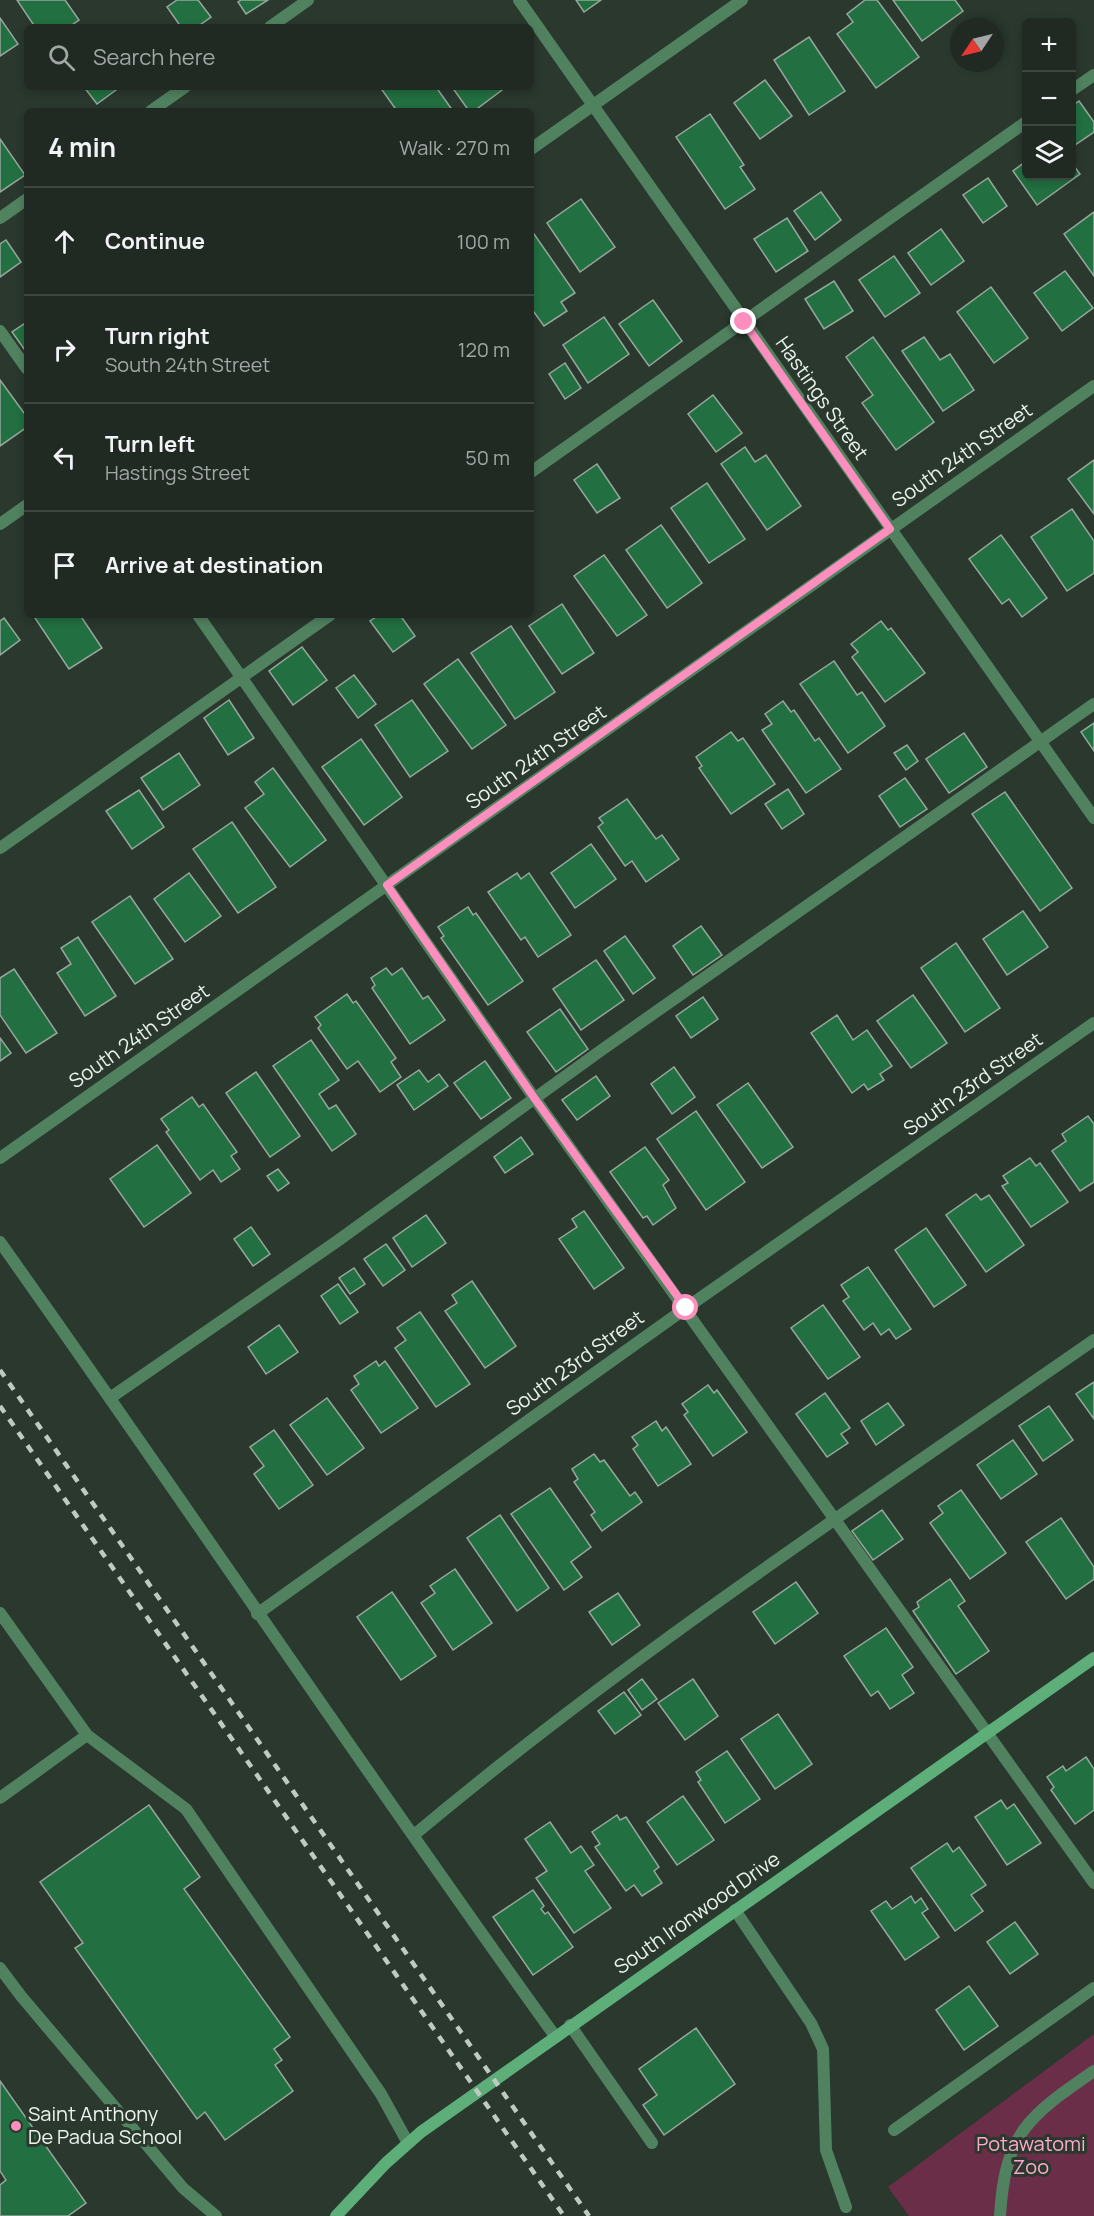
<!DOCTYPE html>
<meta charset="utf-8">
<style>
body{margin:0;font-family:Manrope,sans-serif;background:#2d362f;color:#f1f3f6}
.controls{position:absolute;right:18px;top:18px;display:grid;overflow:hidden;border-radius:9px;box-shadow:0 3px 9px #0003}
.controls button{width:54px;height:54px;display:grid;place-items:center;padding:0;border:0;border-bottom:2px solid #3d4640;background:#202a22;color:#f1f3f6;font:30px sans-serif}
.compass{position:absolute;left:950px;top:18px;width:54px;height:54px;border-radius:50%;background:#202a22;box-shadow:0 3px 9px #0003;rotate:235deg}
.stop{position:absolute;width:18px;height:18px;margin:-14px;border:4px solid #fe8ebe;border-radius:50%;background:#fff}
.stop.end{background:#fe8ebe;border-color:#fff;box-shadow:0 2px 6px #0008}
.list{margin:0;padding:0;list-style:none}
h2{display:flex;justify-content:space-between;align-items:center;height:78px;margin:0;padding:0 24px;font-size:26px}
h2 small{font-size:20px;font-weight:400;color:#a2a7a5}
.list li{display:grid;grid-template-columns:39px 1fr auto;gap:18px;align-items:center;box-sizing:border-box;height:108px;padding:0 24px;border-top:2px solid #3d4640}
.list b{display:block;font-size:22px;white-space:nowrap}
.list p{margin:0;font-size:20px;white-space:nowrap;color:#a2a7a5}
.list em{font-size:20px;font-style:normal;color:#a2a7a5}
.icon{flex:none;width:33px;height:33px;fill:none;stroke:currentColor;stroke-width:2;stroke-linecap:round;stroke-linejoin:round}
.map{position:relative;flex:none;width:1094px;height:2216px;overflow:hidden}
.search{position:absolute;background:#202a22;box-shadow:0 3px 9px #0003;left:24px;top:24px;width:510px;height:66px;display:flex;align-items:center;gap:15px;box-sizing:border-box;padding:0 21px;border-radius:9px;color:#a2a7a5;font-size:22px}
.panel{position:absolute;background:#202a22;box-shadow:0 3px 9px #0003;left:24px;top:108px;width:510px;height:510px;border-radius:9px}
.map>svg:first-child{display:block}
.green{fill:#6b2e49}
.building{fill:#227041;stroke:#97a79b;stroke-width:1.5}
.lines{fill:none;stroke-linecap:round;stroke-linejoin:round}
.lane{stroke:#518260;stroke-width:12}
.street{stroke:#518260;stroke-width:12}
.secondary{stroke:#5dae78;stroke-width:12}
.rail{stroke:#c0cac3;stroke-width:4.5;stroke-dasharray:8 8;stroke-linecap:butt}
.route{stroke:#fe8ebe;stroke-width:8}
.poi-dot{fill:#fe8ebe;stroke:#2a382e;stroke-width:2}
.labels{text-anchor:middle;stroke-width:6;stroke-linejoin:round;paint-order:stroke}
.street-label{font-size:20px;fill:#ebf3ed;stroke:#2a382e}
.poi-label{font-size:20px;fill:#ebf3ed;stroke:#2a382e;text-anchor:start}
.park-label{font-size:20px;fill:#ffa9cb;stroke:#2a382e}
</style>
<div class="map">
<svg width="1094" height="2216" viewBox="0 0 1094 2216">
<rect width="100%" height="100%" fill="#2a382e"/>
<path class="green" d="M1094 2034V2216H909L888 2187Z"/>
<g class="building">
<path d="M17 0H65L79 20 69 27H35Z"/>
<path d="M177 0H198L211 17 197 27H181L167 7Z"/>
<path d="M241 0H268L246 14 238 2Z"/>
<path d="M576 0H601L584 12Z"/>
<path d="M865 0H877L919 57 876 88 837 34 853 22 847 14Z"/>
<path d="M893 0H955L963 11 922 41Z"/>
<path d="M0 18 18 44 0 56Z"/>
<path d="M809 37 845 91 809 115 774 60Z"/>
<path d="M765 80 792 116 760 139 734 103Z"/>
<path d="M84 87H120L97 104Z"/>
<path d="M380 87H436L453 111H397Z"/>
<path d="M452 87H506L474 111H469Z"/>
<path d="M1079 101 1094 122V132L1072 147V106Z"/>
<path d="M710 114 744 165 740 167 755 189 725 209 676 137Z"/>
<path d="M0 139 25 175 0 192Z"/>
<path d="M1026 161V176H1072V163L1080 174 1037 205 1013 171Z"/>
<path d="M988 178 1007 206 983 223 963 195Z"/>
<path d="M821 192 841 220 815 240 794 211Z"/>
<path d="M581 199 615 247 580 272 547 223Z"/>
<path d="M1094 212V276L1064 234Z"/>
<path d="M787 218 808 251 776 272 754 239Z"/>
<path d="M941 229 964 261 931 285 908 253Z"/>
<path d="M534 234 575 293 561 302 567 311 544 326 531 308V236Z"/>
<path d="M6 240 21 262 0 277V244Z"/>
<path d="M894 256 920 293 885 317 859 280Z"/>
<path d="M1065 271 1093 308 1062 331 1034 293Z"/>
<path d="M834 281 853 311 824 329 805 299Z"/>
<path d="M991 287 1028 338 994 363 957 312Z"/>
<path d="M653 300 682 341 649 366 619 324Z"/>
<path d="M604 317 629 354 588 383 563 345Z"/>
<path d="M27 322V353L12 332Z"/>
<path d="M873 337 934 422 896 450 862 403 873 395 846 357Z"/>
<path d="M924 337 940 360 950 354 974 390 943 411 902 351Z"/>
<path d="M565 363 581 388 565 399 549 374Z"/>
<path d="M0 380 27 417V427L0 446Z"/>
<path d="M713 395 742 433 716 452 688 414Z"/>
<path d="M745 447 755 462 766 455 801 506 767 530 721 464Z"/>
<path d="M1094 460V514L1068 479Z"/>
<path d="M597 464 620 498 597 513 574 480Z"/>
<path d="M707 483 745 539 709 563 671 508Z"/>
<path d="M1072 509 1094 541V573L1067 591 1031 537Z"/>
<path d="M661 525 702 583 667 608 626 550Z"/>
<path d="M1001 535 1047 598 1022 617 1009 599 1002 604 969 559Z"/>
<path d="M604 555 647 615 617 636 574 576Z"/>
<path d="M562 604 594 653 562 674 529 626Z"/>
<path d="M33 615H80L102 648 69 669Z"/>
<path d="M379 615H400L415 636 393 652 370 621Z"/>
<path d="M4 618 20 640 0 655V621Z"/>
<path d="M881 621 888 630 891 628 925 673 885 702 852 657 858 652 851 644Z"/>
<path d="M511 626 555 692 515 719 471 653Z"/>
<path d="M302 647 327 680 293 705 269 671Z"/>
<path d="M458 659 506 725 472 749 424 684Z"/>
<path d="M834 661 857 695 862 692 885 726 848 753 800 684Z"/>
<path d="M354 675 376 704 358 718 336 688Z"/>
<path d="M229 700 254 738 228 755 204 718Z"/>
<path d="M412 700 448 751 410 777 375 725Z"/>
<path d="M783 701 791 712 794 710 815 741 819 738 841 769 806 793 762 730 772 724 765 714Z"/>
<path d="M1094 723V751L1081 732Z"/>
<path d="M731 732 738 741 743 738 775 784 731 814 699 768 702 766 696 757Z"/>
<path d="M964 733 987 767 949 793 926 759Z"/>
<path d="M361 739 402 797 364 825 322 767Z"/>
<path d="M907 745 918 761 906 770 894 753Z"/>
<path d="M179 753 200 785 163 810 141 778Z"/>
<path d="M273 768 326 840 290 867 245 808 264 794 255 782Z"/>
<path d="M905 778 927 809 900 827 879 796Z"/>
<path d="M788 789 804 814 782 829 765 804Z"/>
<path d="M139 790 164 827 132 849 106 811Z"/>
<path d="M1005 792 1072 888 1040 911 972 814Z"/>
<path d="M627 799 656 839 662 835 679 859 646 882 632 861 625 866 598 827 603 823 599 818Z"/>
<path d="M232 822 276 887 238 913 193 849Z"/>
<path d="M591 844 616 879 575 908 551 873Z"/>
<path d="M189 873 221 916 185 942 154 899Z"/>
<path d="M517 873 521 879 529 873 571 935 538 957 525 937 521 940 488 892Z"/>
<path d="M130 896 173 959 135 984 92 922Z"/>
<path d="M468 907 473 915 476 913 523 981 488 1005 441 938 444 936 438 927Z"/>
<path d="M1023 911 1048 947 1007 975 983 939Z"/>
<path d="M701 926 722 955 693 975 673 946Z"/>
<path d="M625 936 655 978 633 994 604 951Z"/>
<path d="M78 937 116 996 85 1016 57 973 71 964 61 948Z"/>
<path d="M956 943 1000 1008 965 1032 921 968Z"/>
<path d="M596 960 624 1000 581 1030 553 989Z"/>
<path d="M386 968 392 975 402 968 423 999 428 996 445 1020 410 1044 372 988 375 985 371 978Z"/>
<path d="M14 969 57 1033 26 1053 0 1015V978Z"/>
<path d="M347 994 353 1003 356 1001 396 1058 391 1062 401 1077 380 1092 358 1061 347 1069 318 1028 321 1025 315 1017Z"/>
<path d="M913 995 947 1043 911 1068 877 1021Z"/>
<path d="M703 997 718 1019 691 1038 676 1016Z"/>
<path d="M560 1009 588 1049 556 1072 527 1032Z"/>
<path d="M837 1015 853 1040 867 1030 892 1066 880 1074 884 1080 868 1090 864 1084 852 1093 811 1033Z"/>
<path d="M0 1038 11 1053 0 1061Z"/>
<path d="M311 1040 339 1080 319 1094 329 1109 336 1105 356 1134 332 1151 273 1066Z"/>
<path d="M485 1061 511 1098 481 1119 454 1083Z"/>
<path d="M674 1067 695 1097 672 1114 651 1084Z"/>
<path d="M419 1070 428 1082 439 1074 448 1086 414 1110 397 1085Z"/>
<path d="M256 1072 300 1136 270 1157 226 1093Z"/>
<path d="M596 1076 610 1096 577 1120 562 1100Z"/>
<path d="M748 1083 793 1147 762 1168 717 1105Z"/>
<path d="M192 1097 199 1107 203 1104 237 1152 231 1156 240 1169 221 1182 213 1170 200 1180 166 1132 169 1130 161 1119Z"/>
<path d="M696 1111 745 1182 706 1210 657 1139Z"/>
<path d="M1088 1116 1094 1124V1182L1080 1191 1052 1151 1066 1141 1062 1134Z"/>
<path d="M521 1137 533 1154 505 1173 494 1157Z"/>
<path d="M157 1145 191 1193 144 1227 110 1179Z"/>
<path d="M645 1147 669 1180 663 1185 676 1208 653 1225 647 1216 643 1218 610 1172Z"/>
<path d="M1030 1158 1036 1166 1040 1163 1068 1202 1031 1227 1002 1186 1008 1183 1003 1176Z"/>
<path d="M278 1169 289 1183 278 1191 267 1176Z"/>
<path d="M976 1194 981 1200 989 1195 1024 1245 986 1272 946 1215Z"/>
<path d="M584 1211 624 1268 594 1289 559 1239 577 1227 572 1219Z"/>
<path d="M426 1215 446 1243 412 1267 393 1238Z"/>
<path d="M251 1227 270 1254 253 1266 234 1239Z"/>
<path d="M926 1228 966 1285 934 1307 895 1250Z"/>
<path d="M386 1244 405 1270 383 1286 364 1259Z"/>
<path d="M868 1267 911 1329 896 1339 889 1329 881 1335 873 1323 864 1330 843 1301 849 1297 841 1285Z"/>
<path d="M354 1268 365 1284 350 1294 339 1278Z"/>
<path d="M472 1281 516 1346 485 1368 445 1311 457 1303 452 1295Z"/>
<path d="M338 1284 358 1312 340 1324 321 1296Z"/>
<path d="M823 1305 860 1357 828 1379 791 1328Z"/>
<path d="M420 1312 470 1384 436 1407 395 1348 406 1340 397 1328Z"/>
<path d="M279 1325 298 1352 266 1374 248 1347Z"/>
<path d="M376 1361 379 1366 385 1361 418 1408 381 1433 351 1390 359 1384 354 1376Z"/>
<path d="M1094 1382V1419L1076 1394Z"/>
<path d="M708 1385 714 1393 717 1390 747 1432 713 1456 684 1415 688 1412 682 1404Z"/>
<path d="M825 1393 850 1428 841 1434 848 1443 827 1457 796 1414Z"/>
<path d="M327 1398 364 1448 327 1475 290 1425Z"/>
<path d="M888 1403 904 1425 876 1445 861 1421Z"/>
<path d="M1049 1406 1073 1440 1043 1461 1019 1426Z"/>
<path d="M656 1421 662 1431 666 1427 691 1464 658 1486 633 1449 638 1445 632 1437Z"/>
<path d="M274 1430 313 1485 279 1509 254 1474 264 1466 250 1447Z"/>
<path d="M1013 1440 1037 1474 1001 1499 977 1465Z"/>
<path d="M594 1454 600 1462 604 1460 630 1496 635 1492 642 1502 602 1531 591 1515 595 1512 574 1482 578 1479 572 1469Z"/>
<path d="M550 1488 591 1547 571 1562 582 1577 564 1590 511 1514Z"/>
<path d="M961 1490 1006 1553 970 1579 930 1523 943 1513 938 1506Z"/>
<path d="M882 1510 903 1539 873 1560 852 1531Z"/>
<path d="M500 1515 549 1588 517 1611 467 1538Z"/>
<path d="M1061 1518 1094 1567V1579L1066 1599 1026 1542Z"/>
<path d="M455 1569 492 1623 453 1650 421 1603 435 1593 430 1586Z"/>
<path d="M950 1579 965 1601 958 1606 989 1651 956 1674 913 1611 919 1607 917 1602Z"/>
<path d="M796 1582 818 1613 775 1644 753 1612Z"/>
<path d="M392 1592 436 1656 401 1680 357 1617Z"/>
<path d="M618 1593 640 1625 612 1645 589 1612Z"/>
<path d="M886 1628 913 1667 902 1675 914 1693 890 1709 878 1691 871 1696 844 1656Z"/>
<path d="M642 1679 657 1699 642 1710 628 1690Z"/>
<path d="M693 1679 718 1716 685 1740 658 1703Z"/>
<path d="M624 1692 641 1715 615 1734 598 1711Z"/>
<path d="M778 1714 812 1764 775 1789 741 1739Z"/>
<path d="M727 1751 760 1799 725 1823 698 1782 701 1780 696 1772Z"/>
<path d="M1086 1757 1094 1769V1810L1075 1824 1051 1790 1054 1787 1047 1777 1063 1766 1066 1771Z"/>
<path d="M683 1796 714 1840 677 1865 647 1822Z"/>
<path d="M1001 1800 1007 1809 1014 1804 1041 1843 1007 1865 975 1817Z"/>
<path d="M149 1805 200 1877 184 1889 290 2037 274 2049 282 2060 275 2065 293 2091 225 2140 205 2112 197 2119 75 1948 83 1943 40 1882Z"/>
<path d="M617 1815 620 1820 626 1817 659 1867 654 1871 662 1883 642 1896 634 1885 626 1891 595 1847 600 1844 592 1832Z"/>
<path d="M550 1822 571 1853 581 1846 594 1865 585 1871 611 1908 574 1933 536 1878 547 1871 525 1839Z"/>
<path d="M947 1843 953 1852 959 1847 986 1885 971 1895 983 1911 955 1931 911 1868Z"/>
<path d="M533 1890 544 1906 541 1909 545 1914 548 1912 573 1947 533 1975 493 1917Z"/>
<path d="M911 1896 915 1903 921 1898 928 1909 922 1913 939 1937 905 1960 871 1911 886 1901 892 1909Z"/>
<path d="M1015 1922 1038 1954 1010 1974 987 1942Z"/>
<path d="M969 1986 998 2026 964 2050 936 2010Z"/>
<path d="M696 2028 735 2084 664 2135 643 2105 657 2095 639 2069Z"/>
<path d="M0 2081 86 2203 68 2216H0V2185L6 2180 0 2171Z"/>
</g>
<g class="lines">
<g class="lane">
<path d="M270 27 308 0"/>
<path d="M1072 90 1094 75"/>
<path d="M151 111 185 87"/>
<path d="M0 218 27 199"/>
<path d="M0 331 27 369"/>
<path d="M531 472 1026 122"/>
<path d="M198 615 535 1099 1094 1883"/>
<path d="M0 848 330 615"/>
<path d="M0 1242C187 1505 366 1774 555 2036"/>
<path d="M110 1398 336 1242 603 1049 1094 704"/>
<path d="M0 1613 87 1735 186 1809 381 2094 408 2143"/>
<path d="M0 1798 87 1735"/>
<path d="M414 1835C629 1655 864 1500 1094 1340"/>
<path d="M735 1910 811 2023 823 2049 826 2150 846 2207"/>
<path d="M0 1968 21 1996 183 2188 216 2216"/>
<path d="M570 2025 652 2143"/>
<path d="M894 2130 1094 1988"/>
<path d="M1000 2216C1005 2132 1029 2116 1094 2071"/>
</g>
<g class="street">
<path d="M519 0 1094 818"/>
<path d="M531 149 742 0"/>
<path d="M0 524 27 505"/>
<path d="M0 1158 1094 386"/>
<path d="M257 1614 686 1308 1094 1023"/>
</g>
<path class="secondary" d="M336 2216 386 2163 421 2132 1094 1658"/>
<g class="rail">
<path d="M0 1370 589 2216"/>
<path d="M0 1406 564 2216"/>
</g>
</g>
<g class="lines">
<path class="route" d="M686 1308 535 1099 387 885 890 529 744 322"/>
</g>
<circle class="poi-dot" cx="16" cy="2126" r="6"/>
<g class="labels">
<g class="street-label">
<text transform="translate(822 398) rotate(55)" y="7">Hastings Street</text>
<text transform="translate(962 455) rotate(-35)" y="7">South 24th Street</text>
<text transform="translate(536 757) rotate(-35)" y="7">South 24th Street</text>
<text transform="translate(139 1036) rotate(-35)" y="7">South 24th Street</text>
<text transform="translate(973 1084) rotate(-35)" y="7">South 23rd Street</text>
<text transform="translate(575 1363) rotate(-36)" y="7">South 23rd Street</text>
<text transform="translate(697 1913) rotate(-35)" y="7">South Ironwood Drive</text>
</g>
<g class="poi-label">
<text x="28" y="2121">Saint Anthony<tspan x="28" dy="23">De Padua School</tspan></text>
</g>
<g class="park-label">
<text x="1031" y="2151">Potawatomi<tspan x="1031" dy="23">Zoo</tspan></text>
</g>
</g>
</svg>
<div class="controls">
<button>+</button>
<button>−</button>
<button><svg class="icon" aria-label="layers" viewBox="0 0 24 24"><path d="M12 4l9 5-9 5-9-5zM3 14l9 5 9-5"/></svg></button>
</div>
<svg class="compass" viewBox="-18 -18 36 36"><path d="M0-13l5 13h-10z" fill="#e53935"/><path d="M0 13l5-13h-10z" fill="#a2a7a5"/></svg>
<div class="stop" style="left:686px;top:1308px"></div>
<div class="stop end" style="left:744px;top:322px"></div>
<div class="search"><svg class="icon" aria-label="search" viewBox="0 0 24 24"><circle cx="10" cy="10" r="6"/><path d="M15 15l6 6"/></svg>Search here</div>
<section class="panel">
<h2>4 min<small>Walk · 270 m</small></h2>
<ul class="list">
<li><svg class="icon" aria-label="ahead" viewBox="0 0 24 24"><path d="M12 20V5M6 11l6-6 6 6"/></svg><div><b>Continue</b></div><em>100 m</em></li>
<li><svg class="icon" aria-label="right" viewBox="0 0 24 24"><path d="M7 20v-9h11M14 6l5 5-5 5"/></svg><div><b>Turn right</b><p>South 24th Street</p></div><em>120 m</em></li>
<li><svg class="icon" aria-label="left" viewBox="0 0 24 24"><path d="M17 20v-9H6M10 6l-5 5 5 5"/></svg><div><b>Turn left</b><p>Hastings Street</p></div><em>50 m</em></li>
<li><svg class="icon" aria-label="arrive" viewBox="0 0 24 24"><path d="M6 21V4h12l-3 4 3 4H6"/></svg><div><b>Arrive at destination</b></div></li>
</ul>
</section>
</div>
